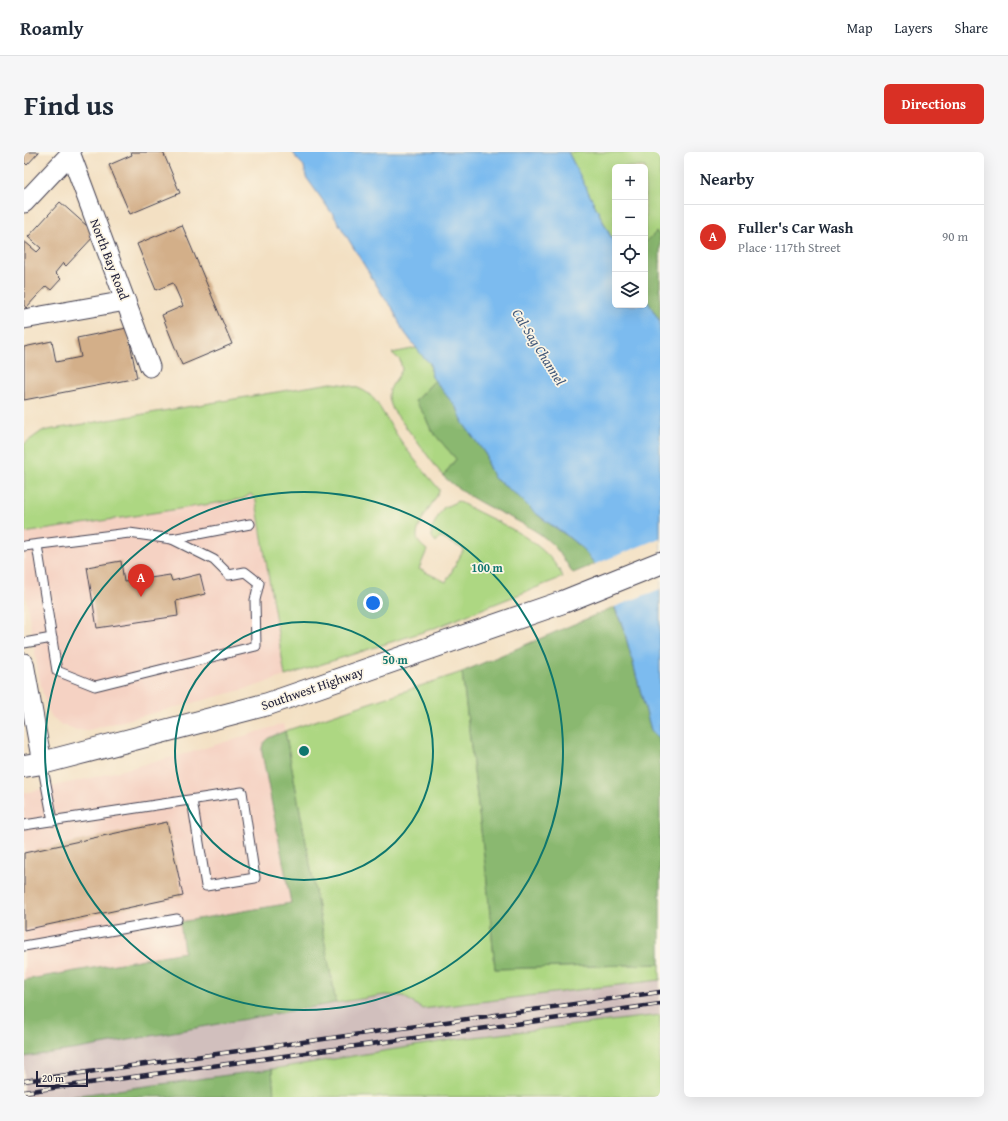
<!DOCTYPE html>
<meta charset="utf-8">
<style>
body{margin:0;font-family:"Gentium Book Plus",serif;background:#f6f6f7;color:#1f2937}
.controls{position:absolute;right:12px;top:12px;display:grid;overflow:hidden;border-radius:6px;box-shadow:0 4px 16px #0002}
.controls button{width:36px;height:36px;display:grid;place-items:center;padding:0;border:0;border-bottom:1px solid #e0e1e3;background:#fff;color:#1f2937;font:20px sans-serif}
.scale{position:absolute;left:12px;bottom:10px;width:52px;box-sizing:border-box;padding-left:4px;border:2px solid #22223b;border-top:0;font-size:11px;line-height:14px;white-space:nowrap;color:#22223b;-webkit-text-stroke:3px #fcf5e5;paint-order:stroke}
.you{position:absolute;left:349px;top:451px;width:14px;height:14px;margin:-10px;border:3px solid #fff;border-radius:50%;background:#1a73e8;box-shadow:0 0 0 6px #1a73e833}
.badge{display:grid;place-items:center;width:26px;height:26px;border-radius:50%;background:#d93025;color:#fff;font-size:13px;font-weight:700}
.pin{position:absolute;translate:-50% -33px;filter:drop-shadow(0 1px 2px #0008)}
.pin::after{content:'';position:absolute;top:21px;width:14px;height:12px;background:inherit;clip-path:polygon(0 0,100% 0,50% 100%)}
.list{margin:0;padding:0;list-style:none}
h2{display:flex;justify-content:space-between;align-items:center;height:52px;margin:0;padding:0 16px;font-size:17px}
h2 small{font-size:13px;font-weight:400;color:#747a83}
.list li{display:grid;grid-template-columns:26px 1fr auto;gap:12px;align-items:center;box-sizing:border-box;height:64px;padding:0 16px;border-top:1px solid #e0e1e3}
.list b{display:block;font-size:15px;white-space:nowrap}
.list p{margin:0;font-size:13px;white-space:nowrap;color:#747a83}
.list em{font-size:13px;font-style:normal;color:#747a83}
.icon{flex:none;width:22px;height:22px;fill:none;stroke:currentColor;stroke-width:2;stroke-linecap:round;stroke-linejoin:round}
.map{position:relative;flex:none;width:636px;height:945px;overflow:hidden;border-radius:6px}
header{display:flex;align-items:center;gap:24px;box-sizing:border-box;height:56px;padding:0 20px;background:#fff;border-bottom:1px solid #e0e1e3}
header strong{font-size:19px}
nav{display:flex;gap:22px;margin-inline-start:auto;font-size:14px}
.intro{display:flex;align-items:center;justify-content:space-between;box-sizing:border-box;height:96px;padding:0 24px}
h1{margin:0;font-size:28px}
.button{padding:10px 18px;border-radius:6px;background:#d93025;color:#fff;font-size:14px;font-weight:700}
main{display:flex;gap:24px;padding:0 24px}
aside{flex:1;background:#fff;border-radius:6px;box-shadow:0 4px 16px #0002}
.map>svg:first-child{display:block}
.built{fill:#f5d2c3}
.industrial{fill:#d1bfbd}
.green{fill:#add782;stroke:#687c5e}
.forest{fill:#8ab870;stroke:#566d56}
.water{fill:#7bbbef;stroke:#4e6e95}
.pier{fill:#f3e0c3}
.building{fill:#d3af89}
.lines{fill:none;stroke-linecap:round;stroke-linejoin:round}
.service-casing{stroke:#413e4f;stroke-width:11}
.minor-casing{stroke:#413e4f;stroke-width:21}
.primary-casing{stroke:#413e4f;stroke-width:24}
.service{stroke:#fff;stroke-width:9}
.minor{stroke:#fff;stroke-width:19}
.primary{stroke:#fff;stroke-width:22}
.rail-casing{stroke:#22223b;stroke-width:4.5}
.rail{stroke:#fcf5e5;stroke-width:3;stroke-dasharray:9;stroke-linecap:butt}
.ring{fill:none;stroke:#0f766e;stroke-width:2}
.labels{text-anchor:middle;stroke-width:3.5;stroke-linejoin:round;paint-order:stroke}
.street-label{font-size:13px;fill:#22223b;stroke:#fcf5e5}
.water-label{font-size:14px;font-style:italic;fill:#41587a;stroke:#fcf5e5}
.centre{fill:#0f766e;stroke:#fcf5e5;stroke-width:2}
.ring-label{font-size:12px;text-anchor:middle;font-weight:bold;fill:#0f766e;stroke:#fcf5e5;stroke-width:3.5;stroke-linejoin:round;paint-order:stroke}
</style>
<header>
<strong>Roamly</strong>
<nav><a>Map</a><a>Layers</a><a>Share</a></nav>
</header>
<div class="intro"><h1>Find us</h1><a class="button">Directions</a></div>
<main>
<div class="map">
<svg width="636" height="945" viewBox="0 0 636 945">
<rect width="100%" height="100%" fill="#fcf5e5"/>
<filter id="ink" filterUnits="userSpaceOnUse"><feTurbulence type="fractalNoise" baseFrequency=".025" numOctaves="2"/><feDisplacementMap in="SourceGraphic" scale="8" xChannelSelector="R" yChannelSelector="G"/><feConvolveMatrix kernelMatrix="1 2 1 2 8 2 1 2 1" color-interpolation-filters="sRGB"/></filter>
<filter id="wash" filterUnits="userSpaceOnUse"><feTurbulence type="fractalNoise" baseFrequency=".012" numOctaves="4" result="noise"/><feDisplacementMap in="SourceGraphic" scale="16" xChannelSelector="R" yChannelSelector="G"/><feGaussianBlur stdDeviation="0.9" result="paint"/><feColorMatrix in="noise" values="0 0 0 0 0 0 0 0 0 0 0 0 0 0 0 0 0 1.4 0 .05"/><feComposite in="paint" operator="in"/></filter>
<g filter="url(#wash)">
<rect width="100%" height="100%" fill="#f3e0c3"/>
<g class="built">
<path d="M226 342 231 349 261 524 229 535 157 554 64 578H51L38 573 28 565 22 555 15 525 0 433V381L219 347Z"/>
<path d="M259 572 261 579 242 587 238 601 268 751 156 770 161 800 0 828V641L79 623 168 600Z"/>
</g>
<path class="industrial" d="M636 828V863L434 887 248 917 42 945H0V905L54 897 361 843 379 844 398 857Z"/>
<g class="green">
<path d="M544 0H636V84L632 80 621 91V15H591V93Z"/>
<path d="M393 196 406 211 408 225 411 228 391 249 401 264 407 278 432 307 419 324 369 258C360 238 368 235 378 218L376 208 368 201Z"/>
<path d="M307 231C320 232 334 234 345 242 355 251 360 264 368 275 381 297 398 317 415 337V340C409 351 394 371 393 383 393 390 398 394 403 398L395 417 422 430 440 397 416 385 412 390 408 385 407 377 419 356 434 349C471 371 519 384 539 425L408 477 261 524 232 349 227 342 219 347 0 381V292L18 279Z"/>
<path d="M438 520 462 720 471 817 636 812V828L398 857 379 844 361 843 312 851 261 579Z"/>
<path d="M636 863V945H250L248 917 434 887Z"/>
</g>
<g class="forest">
<path d="M632 80 636 84V170L621 145V91Z"/>
<path d="M411 228 434 258 439 271 462 303 463 311 470 326 494 344 510 360 526 372 542 383 560 398 571 412 549 421C543 412 537 402 529 393 513 377 491 368 471 358 452 349 435 338 419 324L432 307 407 278 401 264 391 249Z"/>
<path d="M590 455 600 478 627 578 635 587 636 595V812L471 817 462 720 438 520Z"/>
<path d="M261 579 312 851 54 897 0 905V828L160 800 156 770 267 751 238 601C237 585 248 585 261 579Z"/>
<path d="M248 917 250 945H42Z"/>
</g>
<path class="water" d="M269 0H544L591 93V153H621V145L636 170V595L635 587 627 578 600 478 576 419 560 398 541 382 526 372 510 360 494 344 470 326 463 311 462 303 439 271 434 258 408 225 406 211 400 206 378 177 368 155 361 147 312 67 282 25 280 14 273 7Z"/>
<path class="pier" d="M636 386V437L588 456 575 420 569 413Z"/>
<g id="blocks">
<g class="building">
<path d="M0 0H15L3 13 0 10Z"/>
<path d="M107 0H139L156 41 106 62 85 13 108 3Z"/>
<path d="M36 50 72 82 42 114 39 111 31 121 37 127 27 138 22 134 2 156 0 153V89L13 100 17 96 4 85Z"/>
<path d="M158 73 208 192 158 213 138 163 159 154 149 131 132 138 113 92Z"/>
<path d="M103 176 113 226 0 248V195L28 189 32 210 57 205 53 186Z"/>
<path d="M97 409 100 430 146 423 148 429 176 422 181 442 152 449 154 464 73 476 63 415Z"/>
<path d="M143 670 159 744 0 778V701Z"/>
</g>
</g>
</g>
<g filter="url(#ink)">
<use href="#blocks" fill-opacity="0" stroke="#413e4f" stroke-width="1"/>
<g class="lines">
<g class="service-casing">
<g id="service">
<path d="M13 393 33 519 71 534 232 494 231 448 235 431 221 420 205 423 190 408 148 387"/>
<path d="M0 394 105 381 148 387 226 372"/>
<path d="M0 491 28 486"/>
<path d="M18 611 29 669"/>
<path d="M0 673 218 640 231 726 182 734 168 648"/>
<path d="M0 794 153 767"/>
</g>
</g>
<g class="minor-casing">
<g id="minor">
<path d="M46 0 126 215"/>
<path d="M0 51 46 2"/>
<path d="M0 167 102 149"/>
<path d="M0 511 18 611"/>
</g>
</g>
<g class="primary-casing">
<path id="primary" d="M0 614 18 611 244 552 539 450 636 411"/>
</g>
<use href="#service" class="service"/>
<use href="#minor" class="minor"/>
<use href="#primary" class="primary"/>
<g class="rail-casing">
<g id="rail">
<path d="M0 929 636 840"/>
<path d="M0 940 636 852"/>
</g>
</g>
<use href="#rail" class="rail"/>
</g>
</g>
<g class="ring">
<circle cx="280" cy="599" r="129"/>
<circle cx="280" cy="599" r="259"/>
</g>
<g class="labels">
<g class="street-label">
<text transform="translate(86 107) rotate(69)" y="5">North Bay Road</text>
<text transform="translate(288 536) rotate(-19)" y="5">Southwest Highway</text>
</g>
<g class="water-label">
<text transform="translate(515 195) rotate(58)" y="5">Cal-Sag Channel</text>
</g>
</g>
<circle cx="280" cy="599" r="6" class="centre"/>
<g class="ring-label">
<text x="463" y="420">100 m</text>
<text x="371" y="512">50 m</text>
</g>
</svg>
<div class="controls">
<button>+</button>
<button>−</button>
<button><svg class="icon" aria-label="locate" viewBox="0 0 24 24"><circle cx="12" cy="12" r="6"/><path d="M12 2v4M12 18v4M2 12h4M18 12h4"/></svg></button>
<button><svg class="icon" aria-label="layers" viewBox="0 0 24 24"><path d="M12 4l9 5-9 5-9-5zM3 14l9 5 9-5"/></svg></button>
</div>
<div class="scale">20 m</div>
<div class="you"></div>
<div class="pin badge" style="left:117px;top:445px">A</div>
</div>
<aside>
<h2>Nearby<small></small></h2>
<ul class="list">
<li><span class="badge">A</span><div><b>Fuller's Car Wash</b><p>Place · 117th Street</p></div><em>90 m</em></li>
</ul>
</aside>
</main>
